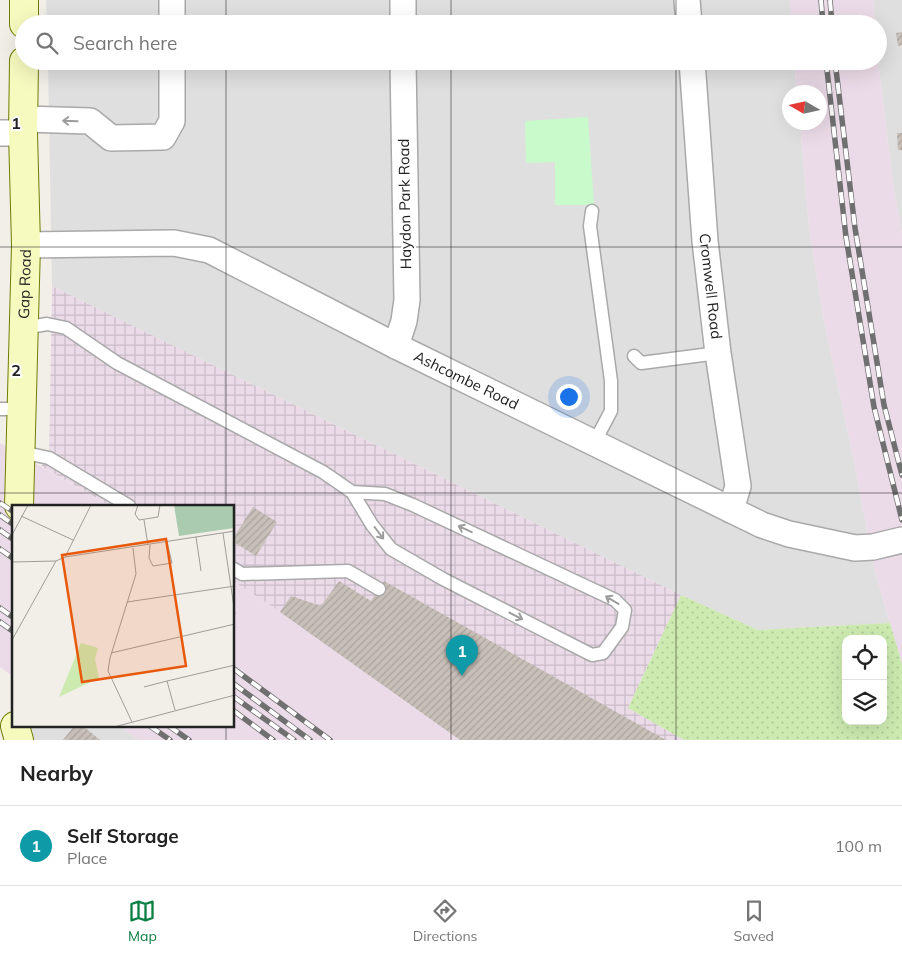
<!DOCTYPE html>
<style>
body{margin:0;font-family:Mulish,sans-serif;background:#f2f2f2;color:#222}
.controls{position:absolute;right:15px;bottom:15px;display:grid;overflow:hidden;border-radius:10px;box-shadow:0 5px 20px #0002}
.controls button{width:45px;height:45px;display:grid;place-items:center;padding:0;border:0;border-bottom:1px solid #e0e0e0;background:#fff;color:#222;font:25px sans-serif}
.compass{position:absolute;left:782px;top:85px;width:45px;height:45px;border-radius:50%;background:#fff;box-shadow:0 5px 20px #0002;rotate:279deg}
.you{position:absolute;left:568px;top:396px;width:18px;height:18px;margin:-12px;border:4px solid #fff;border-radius:50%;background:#1a73e8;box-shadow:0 0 0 8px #1a73e833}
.badge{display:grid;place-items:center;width:32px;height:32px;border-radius:50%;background:#0b8043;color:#fff;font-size:16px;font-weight:700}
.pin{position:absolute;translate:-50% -41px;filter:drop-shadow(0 1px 2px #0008)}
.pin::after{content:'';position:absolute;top:26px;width:18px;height:15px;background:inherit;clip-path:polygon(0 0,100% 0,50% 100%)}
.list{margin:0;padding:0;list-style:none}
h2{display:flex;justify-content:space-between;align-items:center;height:65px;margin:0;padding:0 20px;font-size:21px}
h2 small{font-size:16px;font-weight:400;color:#767676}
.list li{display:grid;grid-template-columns:32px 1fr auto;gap:15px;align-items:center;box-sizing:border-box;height:80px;padding:0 20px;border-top:1px solid #e0e0e0}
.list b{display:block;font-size:19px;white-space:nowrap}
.list p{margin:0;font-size:16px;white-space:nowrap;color:#767676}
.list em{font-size:16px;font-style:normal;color:#767676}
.icon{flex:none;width:28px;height:28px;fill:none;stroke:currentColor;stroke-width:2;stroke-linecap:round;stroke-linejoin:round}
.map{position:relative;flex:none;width:902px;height:740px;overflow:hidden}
.search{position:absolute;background:#fff;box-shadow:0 5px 20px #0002;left:15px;right:15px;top:15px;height:55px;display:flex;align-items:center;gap:12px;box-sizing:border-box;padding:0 18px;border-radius:28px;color:#767676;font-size:19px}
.sheet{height:145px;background:#fff}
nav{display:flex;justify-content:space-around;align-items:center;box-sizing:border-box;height:70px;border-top:1px solid #e0e0e0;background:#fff;font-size:14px;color:#767676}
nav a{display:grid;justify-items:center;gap:2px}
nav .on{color:#0b8043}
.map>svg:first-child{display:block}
.residential{fill:#e0dfdf}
.industrial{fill:url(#industrial-grid)}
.railway{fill:#ebdbe8}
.grass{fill:url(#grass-dots);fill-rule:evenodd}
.park{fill:#c8facc}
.building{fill:url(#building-hatch)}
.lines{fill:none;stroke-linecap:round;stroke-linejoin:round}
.lane-casing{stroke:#a9a9a9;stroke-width:15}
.street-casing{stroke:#a9a9a9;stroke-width:28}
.secondary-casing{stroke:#707d05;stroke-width:30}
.lane{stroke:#fff;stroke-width:12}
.street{stroke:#fff;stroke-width:25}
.secondary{stroke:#f7fabf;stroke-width:28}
.rail-casing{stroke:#707070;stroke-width:5.5}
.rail{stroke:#fff;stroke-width:4;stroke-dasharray:11;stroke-linecap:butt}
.oneway{stroke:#9c9c9c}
.grid{fill:none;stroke:#222;stroke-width:1;stroke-opacity:0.55}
.labels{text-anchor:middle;stroke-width:4;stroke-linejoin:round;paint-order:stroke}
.street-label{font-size:15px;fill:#222;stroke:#fff}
.inset-road{fill:none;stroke:#9f9d99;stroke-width:1}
.view{fill:#e8590c;fill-opacity:0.15;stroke:#e8590c;stroke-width:2.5}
.inset-edge{fill:none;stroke:#222;stroke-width:2.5}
.grid-label{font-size:16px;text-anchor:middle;font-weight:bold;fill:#222;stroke:#fff;stroke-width:4;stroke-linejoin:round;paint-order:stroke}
</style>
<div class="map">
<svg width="902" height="740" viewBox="0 0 902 740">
<defs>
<pattern id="industrial-grid" width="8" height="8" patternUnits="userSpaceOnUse" patternTransform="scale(1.25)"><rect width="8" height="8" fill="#ebdbe8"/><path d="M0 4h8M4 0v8" fill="none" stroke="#c9bcc7"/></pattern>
<pattern id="grass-dots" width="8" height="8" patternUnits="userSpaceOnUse" patternTransform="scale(1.25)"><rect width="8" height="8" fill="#cdebb0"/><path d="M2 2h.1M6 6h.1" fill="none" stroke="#b0c997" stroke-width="1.8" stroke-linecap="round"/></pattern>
<pattern id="building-hatch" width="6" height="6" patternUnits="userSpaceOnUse" patternTransform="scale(1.25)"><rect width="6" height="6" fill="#c7bfb8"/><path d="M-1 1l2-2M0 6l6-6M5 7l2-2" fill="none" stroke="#aba49e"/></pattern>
</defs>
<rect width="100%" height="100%" fill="#f2efe9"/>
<g class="residential">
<path d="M46 0H790L791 24H47Z"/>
<path d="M873 0H902V234L893 184 878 60V24H875Z"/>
<path d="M48 61H794L797 92H790V122L800 123 809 227 823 316 854 461 874 568 890 623 758 630 681 595 52 286Z"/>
<path d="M23 726H118L139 740H25Z"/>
</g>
<path class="industrial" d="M52 286 681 595 628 708 684 740H460L280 612 234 582V506H110L41 466 49 458Z"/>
<g class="railway">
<path d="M790 0H873L875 24H791Z"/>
<path d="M878 60 893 184 902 234V664L874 568 854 461 823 316 809 227 800 123 820 122V92H797L794 61H878Z"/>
<path d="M0 443 110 506H14V677L0 667Z"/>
<path d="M234 582 280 612 460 740H139L118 726H234Z"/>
</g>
<path class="grass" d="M681 595 758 630 890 623 902 664V740H684L628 708ZM846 639H883V721H846Z"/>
<path class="park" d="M588 117 594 205H555V162L526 163 525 121Z"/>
<g class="building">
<path d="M902 32V45L898 46 896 33Z"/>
<path d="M897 133H902V150H898Z"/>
<path d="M253 507 277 522 256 556 234 542V537Z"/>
<path d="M339 581 371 601 384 581 666 740H460L280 612 291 596 321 606Z"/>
<path d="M74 726H83L100 740H63Z"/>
</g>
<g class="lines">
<g class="lane-casing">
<g id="lane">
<path d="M592 211 590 226 611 381V411L594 443"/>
<path d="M24 328 47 324 66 328 117 363 323 472 352 492 372 525 391 549 443 579 592 655 603 653 622 627 625 610 615 600 413 505 385 494 352 492"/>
<path d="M634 356 641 363 718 353"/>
<path d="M0 409H22"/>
<path d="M21 452 49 458 129 506"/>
<path d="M234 569 242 574 348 571 379 589"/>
</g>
</g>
<g class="street-casing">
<g id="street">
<path d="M172 0V24"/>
<path d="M403 0V24"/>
<path d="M687 0 689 24"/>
<path id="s1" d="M692 61 705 241 718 353 738 486 731 510"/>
<path d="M24 119 90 121 111 138 163 137 172 121V61"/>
<path d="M0 133H23"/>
<path id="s2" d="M26 245 174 243 209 250 396 346 762 525 789 534 855 548 873 547 902 540"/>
<path d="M396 346 404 321 407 300 403 61"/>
</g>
</g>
<g class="secondary-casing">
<g id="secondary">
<path d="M24 24V0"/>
<path id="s3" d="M19 506 26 245 23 133 24 61"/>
<path d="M15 726 19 740"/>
</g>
</g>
<use href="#lane" class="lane"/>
<use href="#street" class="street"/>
<use href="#secondary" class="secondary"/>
<g class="rail-casing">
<g id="rail">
<path d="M821 0 823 24"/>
<path d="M830 0 832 24"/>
<path d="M826 61 846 237 874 407 902 520"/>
<path d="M835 61 855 228 884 405 902 475"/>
<path d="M0 503 14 512"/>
<path d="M0 515 14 525"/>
<path d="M0 530 14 540"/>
<path d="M0 549 14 559"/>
<path d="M0 608 14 618"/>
<path d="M0 622 14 632"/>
<path d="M234 669 330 740"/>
<path d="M234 684 310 740"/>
<path d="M234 697 294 740"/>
<path d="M234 711 273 740"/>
<path d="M150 726 170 740"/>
<path d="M169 726 189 740"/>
</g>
</g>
<use href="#rail" class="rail"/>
</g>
<defs><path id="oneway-shaft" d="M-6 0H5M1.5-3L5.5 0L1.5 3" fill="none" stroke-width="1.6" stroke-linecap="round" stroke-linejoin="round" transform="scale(1.25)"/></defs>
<g class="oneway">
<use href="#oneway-shaft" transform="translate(70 121) rotate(-178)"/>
<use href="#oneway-shaft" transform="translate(465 529) rotate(-155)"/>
<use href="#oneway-shaft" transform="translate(379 533) rotate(53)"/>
<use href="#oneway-shaft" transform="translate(612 600) rotate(-149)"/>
<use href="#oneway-shaft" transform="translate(516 616) rotate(27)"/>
</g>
<path class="grid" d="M226 0V24M451 0V24M676 0V24M226 61V506M451 61V740M676 61V740M0 247H902M0 493H902M226 726V740"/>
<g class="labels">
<g class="street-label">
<text transform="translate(405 204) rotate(-91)" y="5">Haydon Park Road</text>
<text dy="5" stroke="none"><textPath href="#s3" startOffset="222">Gap Road</textPath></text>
<text dy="5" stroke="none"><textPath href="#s1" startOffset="226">Cromwell Road</textPath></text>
<text dy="5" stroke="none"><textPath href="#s2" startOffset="472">Ashcombe Road</textPath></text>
</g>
</g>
<g transform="translate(12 505)">
<rect width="222" height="222" fill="#f2efe9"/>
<path d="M69 138 86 143 83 154 87 173 47 192Z" fill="#cdebb0"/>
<path d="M162 0H222V23L167 31Z" fill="#aacbaf"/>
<path class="inset-road" d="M126 0 123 9 127 15 146 12 148 0M9 11 61 35M132 15 136 40M211 28 223 109M0 30 16 0M184 32 189 66M138 40 137 53 141 61 160 58 155 37M53 52 79 0M0 57 44 56M115 97 223 81M0 135 44 56 53 52 223 26M99 148 223 119M132 182 155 176M163 205 155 176 223 160M120 217 96 166 98 153 124 69 121 43M102 222 223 190"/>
<path class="view" d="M154 34 174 161 70 177 50 50Z"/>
<rect width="222" height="222" class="inset-edge"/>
</g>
<g class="grid-label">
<text x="16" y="129">1</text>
<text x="16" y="376">2</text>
</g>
</svg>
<div class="controls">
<button><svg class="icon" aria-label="locate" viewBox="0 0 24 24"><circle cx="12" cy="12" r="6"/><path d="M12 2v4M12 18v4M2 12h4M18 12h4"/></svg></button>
<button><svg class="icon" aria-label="layers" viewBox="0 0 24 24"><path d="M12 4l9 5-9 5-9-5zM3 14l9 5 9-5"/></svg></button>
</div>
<svg class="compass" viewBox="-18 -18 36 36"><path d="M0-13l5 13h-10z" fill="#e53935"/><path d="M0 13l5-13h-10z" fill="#767676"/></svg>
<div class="you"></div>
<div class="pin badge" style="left:462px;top:676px;background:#0f9aa8">1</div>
<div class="search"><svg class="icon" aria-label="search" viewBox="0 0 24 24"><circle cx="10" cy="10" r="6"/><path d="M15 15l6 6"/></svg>Search here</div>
</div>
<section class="sheet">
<h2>Nearby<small></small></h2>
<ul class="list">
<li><span class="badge" style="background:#0f9aa8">1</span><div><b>Self Storage</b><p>Place</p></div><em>100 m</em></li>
</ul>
</section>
<nav>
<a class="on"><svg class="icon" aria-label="map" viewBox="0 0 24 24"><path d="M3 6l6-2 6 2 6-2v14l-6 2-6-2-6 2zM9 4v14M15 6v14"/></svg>Map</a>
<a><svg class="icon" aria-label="directions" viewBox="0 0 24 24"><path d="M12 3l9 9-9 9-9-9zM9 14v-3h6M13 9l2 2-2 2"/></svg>Directions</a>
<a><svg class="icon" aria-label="saved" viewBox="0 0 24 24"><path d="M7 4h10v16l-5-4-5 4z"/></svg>Saved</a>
</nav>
